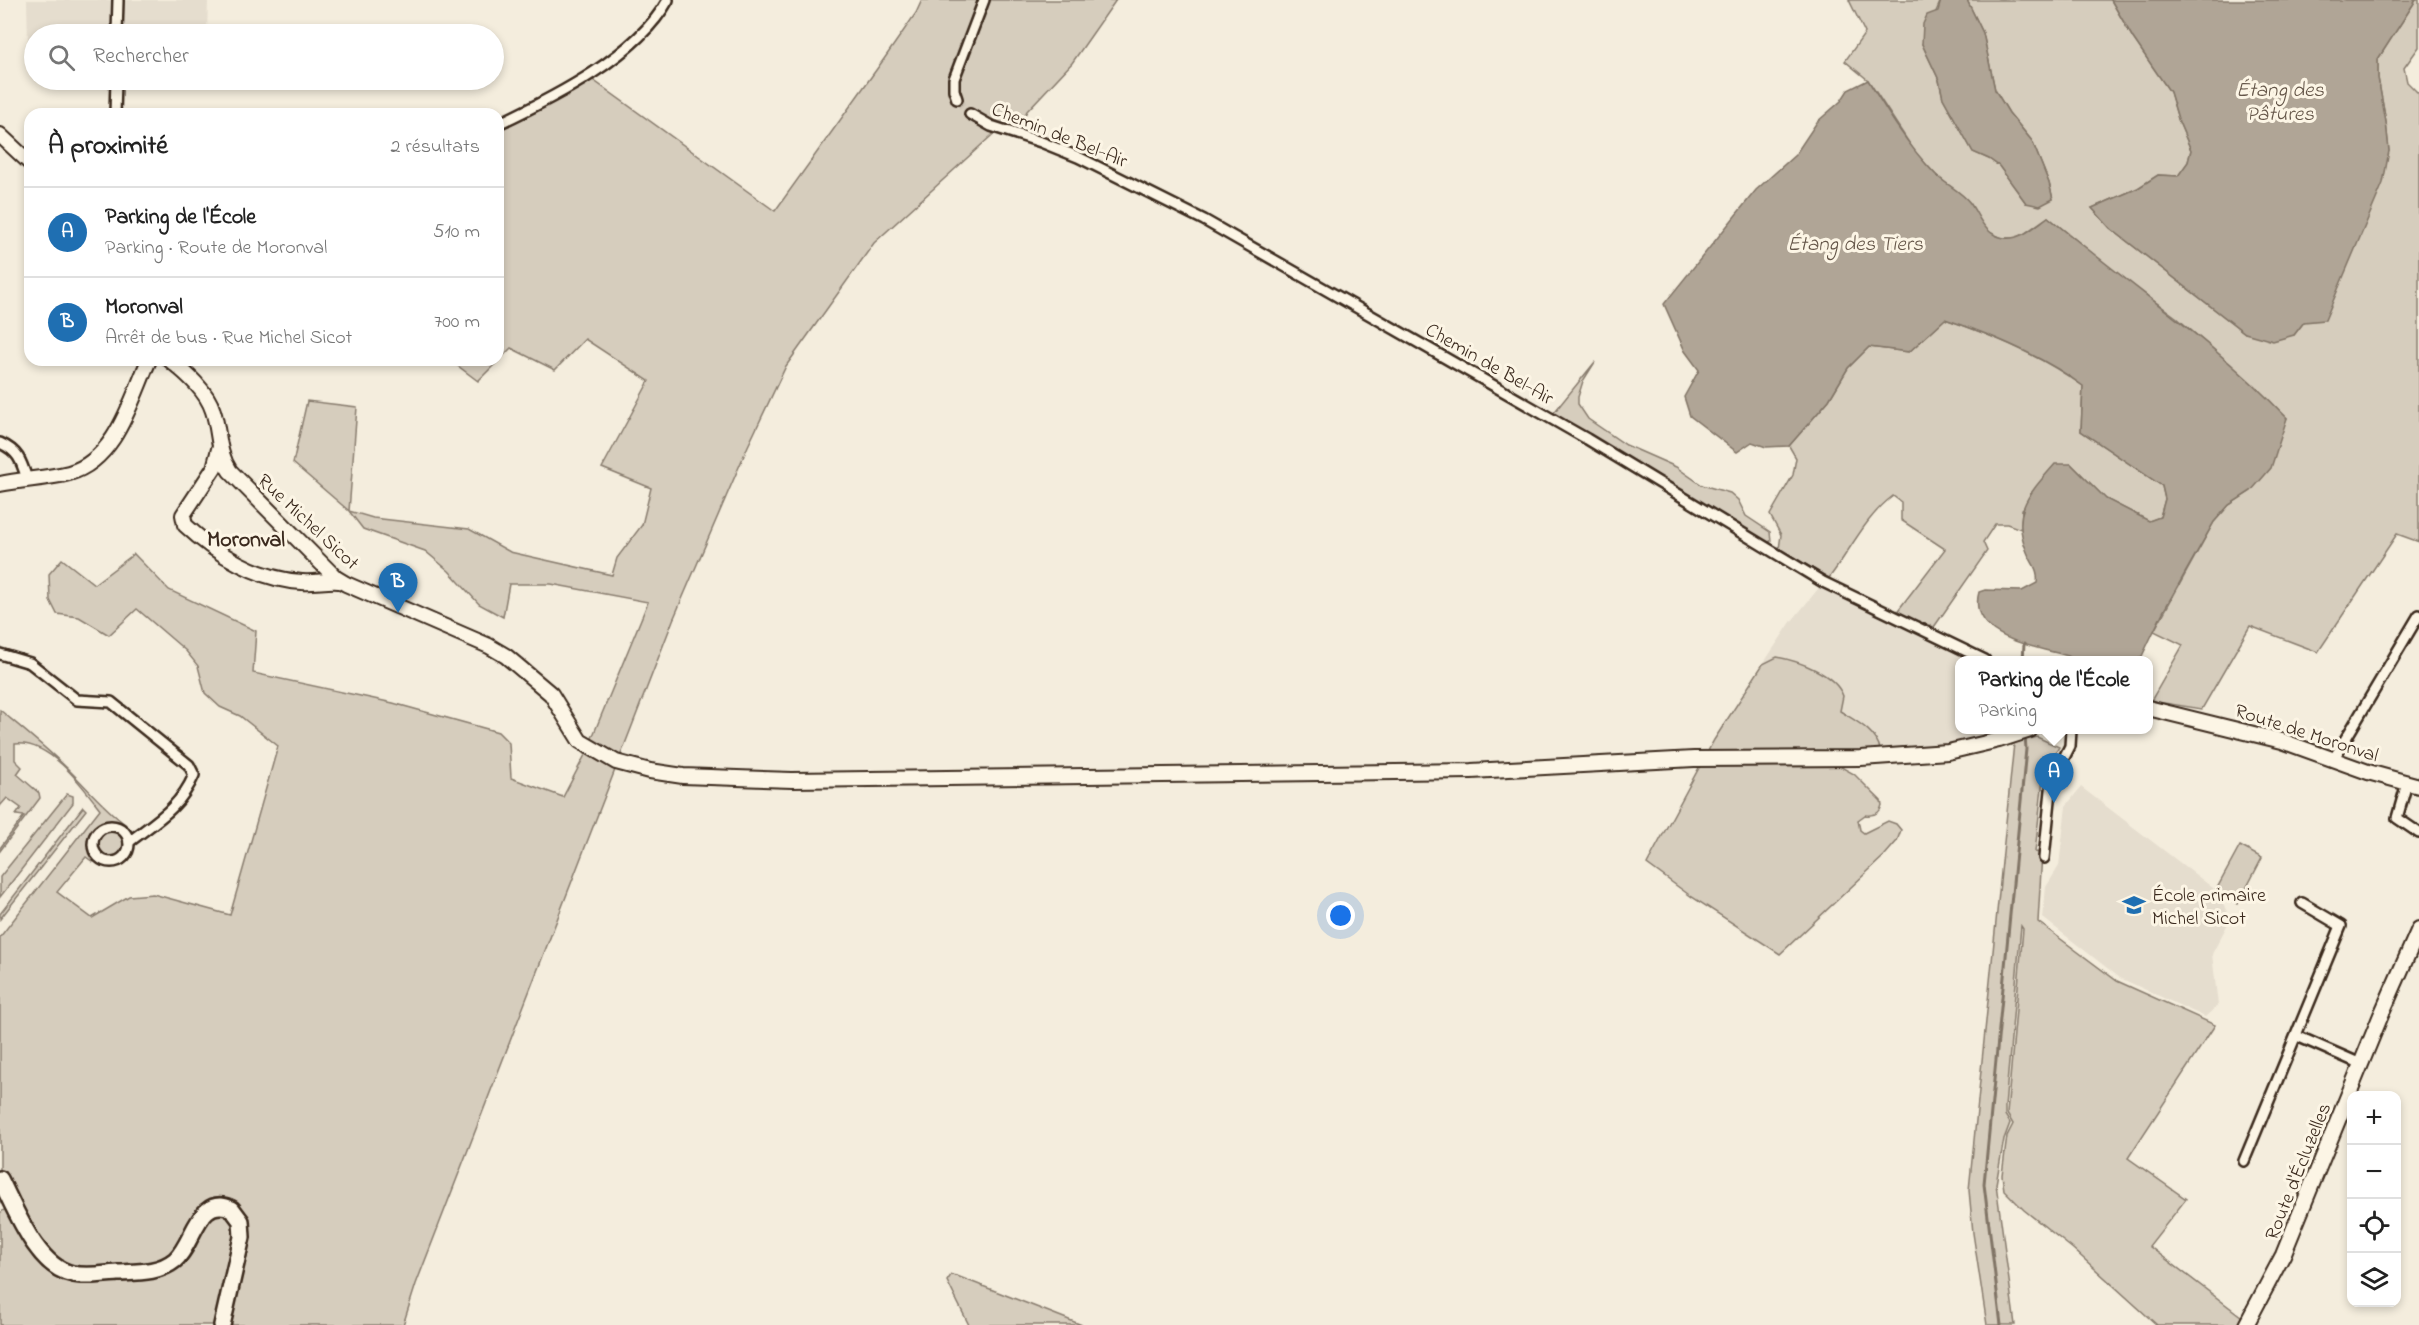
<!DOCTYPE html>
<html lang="fr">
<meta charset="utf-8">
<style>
body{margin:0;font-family:"Indie Flower",sans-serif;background:#f6f6f6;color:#222}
.controls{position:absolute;right:18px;bottom:18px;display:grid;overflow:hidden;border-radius:12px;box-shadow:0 3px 9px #0003}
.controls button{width:54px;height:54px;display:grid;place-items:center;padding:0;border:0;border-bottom:2px solid #e0e0e0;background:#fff;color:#222;font:30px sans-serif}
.you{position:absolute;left:1341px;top:916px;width:21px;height:21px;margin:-15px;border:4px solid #fff;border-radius:50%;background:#1a73e8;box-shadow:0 0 0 9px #1a73e833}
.badge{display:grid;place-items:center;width:39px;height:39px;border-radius:50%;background:#1f6fb2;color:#fff;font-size:20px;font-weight:700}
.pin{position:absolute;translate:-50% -50px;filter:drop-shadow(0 2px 3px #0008)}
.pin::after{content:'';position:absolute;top:32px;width:21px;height:18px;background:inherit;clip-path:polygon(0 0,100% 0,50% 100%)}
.popup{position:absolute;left:1955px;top:656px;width:198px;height:78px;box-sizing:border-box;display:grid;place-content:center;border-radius:12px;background:#fff;filter:drop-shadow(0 2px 4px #0005);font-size:20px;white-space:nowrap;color:#767676}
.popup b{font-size:22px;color:#222}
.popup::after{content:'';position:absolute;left:50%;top:100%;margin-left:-12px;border:12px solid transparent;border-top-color:#fff}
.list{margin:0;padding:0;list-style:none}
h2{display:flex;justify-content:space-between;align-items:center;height:78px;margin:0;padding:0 24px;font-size:26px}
h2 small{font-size:20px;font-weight:400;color:#767676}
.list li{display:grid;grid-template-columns:39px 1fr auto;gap:18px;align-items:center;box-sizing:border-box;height:90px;padding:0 24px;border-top:2px solid #e0e0e0}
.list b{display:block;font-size:22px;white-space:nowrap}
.list p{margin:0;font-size:20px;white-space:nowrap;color:#767676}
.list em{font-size:20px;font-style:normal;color:#767676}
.icon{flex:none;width:33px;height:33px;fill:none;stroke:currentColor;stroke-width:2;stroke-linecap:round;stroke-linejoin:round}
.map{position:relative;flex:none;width:2419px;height:1325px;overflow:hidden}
.search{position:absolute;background:#fff;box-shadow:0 3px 9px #0003;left:24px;top:24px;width:480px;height:66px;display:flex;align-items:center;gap:15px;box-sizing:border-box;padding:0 21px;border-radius:33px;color:#767676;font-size:22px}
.panel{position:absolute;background:#fff;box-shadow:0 3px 9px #0003;left:24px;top:108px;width:480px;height:258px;border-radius:18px}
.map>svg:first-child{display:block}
.built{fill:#e5ddce}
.green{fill:#d6cdbd;stroke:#887c6e;stroke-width:1.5}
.water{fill:#b0a596;stroke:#817466;stroke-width:1.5}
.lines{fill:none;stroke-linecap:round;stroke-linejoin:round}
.stream{stroke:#817466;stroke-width:3}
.street-tunnel{stroke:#cfc6b7;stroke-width:9;stroke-dasharray:9 4.5;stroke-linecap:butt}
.street-casing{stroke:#3b2a1e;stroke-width:14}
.secondary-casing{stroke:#3b2a1e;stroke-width:18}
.primary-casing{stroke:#3b2a1e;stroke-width:20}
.street{stroke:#fcf5e5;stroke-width:9}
.secondary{stroke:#fcf5e5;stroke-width:14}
.primary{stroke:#fcf5e5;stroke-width:15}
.labels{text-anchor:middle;stroke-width:6;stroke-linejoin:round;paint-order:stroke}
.street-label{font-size:20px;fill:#3b2a1e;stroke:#fcf5e5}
.poi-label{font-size:20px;fill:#3b2a1e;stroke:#fcf5e5;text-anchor:start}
.water-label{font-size:21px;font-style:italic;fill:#645548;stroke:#fcf5e5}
.quarter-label{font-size:22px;font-weight:bold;fill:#3b2a1e;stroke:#fcf5e5}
</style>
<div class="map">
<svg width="2419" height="1325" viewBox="0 0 2419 1325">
<rect width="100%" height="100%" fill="#f4eddd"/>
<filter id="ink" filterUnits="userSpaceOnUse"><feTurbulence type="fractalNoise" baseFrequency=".0167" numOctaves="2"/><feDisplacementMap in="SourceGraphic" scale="12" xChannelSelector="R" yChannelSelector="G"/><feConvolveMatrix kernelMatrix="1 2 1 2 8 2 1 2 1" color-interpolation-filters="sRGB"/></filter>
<g filter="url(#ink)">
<g class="built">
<path d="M27 0H208L207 34H34V44H28Z"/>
<path d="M1819 584 1921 635 1980 660H1960V730H2012L1957 745 1880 750 1878 741 1871 734 1840 711 1831 680 1785 658 1777 657 1763 664 1791 622 1818 589Z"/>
<path d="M2081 787 2213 888 2231 918 2212 954 2218 1005 2205 1017 2120 978 2043 918 2046 887 2059 866 2066 806Z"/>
</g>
<g class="green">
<path d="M922 0H1116L1072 63 1027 111 1017 131 1001 127 874 243 786 366 748 446 673 620 416 1284 403 1325H0V1213L8 1207 0 1185V937L100 809C81 784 49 740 15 744V760L22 767 17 774 39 793 40 798 0 851V848L24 816 16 815 21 808 7 798 0 806V710C24 730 49 750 71 772 89 790 105 809 125 824L123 826C117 824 111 821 105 823 89 827 86 847 96 858L93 862 86 857 57 892 92 918 129 896 153 894 230 915 278 746 240 716 220 707 205 693 198 666 186 651 137 609 109 635 79 617 57 614 50 600 49 574 62 559 94 584 134 554 169 590 256 631 253 673 393 703 498 732 509 743 511 778 563 797 585 755 648 602 551 584H509L503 617 479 604 449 571 425 551 363 529 349 511 293 463 307 401 357 407 349 511 373 518 469 529 510 552 612 575 617 558 642 525 651 488 602 468 649 381 585 339 555 370 511 348 478 381 450 360H498V131L553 102 590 78 775 211 884 59 916 13Z"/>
<path d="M1849 0H1941L1922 44 1939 80 1943 98 1973 152 1989 159 1999 166 2026 203 2053 199 2049 183 2032 141 2009 113 1995 90 1983 33 1967 0H2111L2133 38 2170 92 2179 122 2191 150 2188 162 2178 176 2158 175 2138 188 2092 208 2110 228 2245 333 2294 335 2304 322 2389 151 2386 122 2378 78V59L2416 0H2419V47L2404 68 2407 82 2419 94V542L2397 534 2318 652 2250 626 2202 709 2151 701 2183 645 2154 631 2214 522 2229 505 2251 491 2287 418 2233 367 2176 317 2120 276 2048 217 2018 238H2002L1989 232 1980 222 1970 203 1936 175 1915 152 1868 80 1845 61 1865 33Z"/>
<path d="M1945 319C1992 335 2042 356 2083 386L2081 431 2162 486 2165 499 2160 517 2149 521 2106 499 2071 464 2022 509 2021 529 2007 524H1995L1983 542 1987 551 1934 627 1896 613 1945 549 1901 520V502L1893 496C1865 517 1850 551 1829 578L1779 549 1781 535 1770 515 1793 475 1796 458 1789 446 1829 400 1848 368 1869 347 1909 352Z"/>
<path d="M1595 362 1583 381 1578 397V404L1588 419 1626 445 1676 467 1702 485 1730 493 1738 500 1746 516 1770 532 1771 541 1766 543 1552 415Z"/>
<path d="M1777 657C1799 661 1835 674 1843 696L1840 711C1854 720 1878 732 1880 750L1814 752 1854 774 1881 801 1882 805C1880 814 1874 816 1865 815L1858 820 1860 830 1864 833 1888 821 1896 824 1901 830 1897 841 1884 856 1780 954 1692 897 1647 864 1714 740 1763 664Z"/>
<path d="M2037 737 2059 747 2047 767 2043 779 2035 852 2042 853 2038 922 2117 981 2215 1025 2128 1158 2186 1199 2149 1246 2242 1317 2238 1325H2157L2073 1249 2024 1210 2004 1190 2002 1175 2007 1136 2013 1124 2007 1114 2023 929 2021 926 2005 1107V1115L2010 1123 2004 1139 1996 1184 2015 1325H1987L1973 1233 1969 1190 2014 743Z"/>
<path d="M67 794 73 796V803L0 897V877Z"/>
<path d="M83 807 86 810 0 919V914Z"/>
<circle cx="111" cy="843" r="13"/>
<path d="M2240 846 2262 858 2238 904 2215 892Z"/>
<path d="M951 1275 957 1276 1082 1325H969L947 1281Z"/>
</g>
<g class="water">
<path d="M1941 0H1967L1983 33 1995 90 2009 113 2032 141 2049 183 2053 199 2040 206 2026 203 1999 166 1989 159 1973 152 1943 98 1939 80 1922 44 1923 24 1927 15 1938 11Z"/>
<path d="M2111 0H2416L2378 59V78L2386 122 2389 151 2383 183 2325 320 2304 322 2294 335 2273 341 2245 333 2110 228 2092 208 2138 188 2158 175 2178 176 2188 162 2191 150 2179 122 2170 92 2133 38Z"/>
<path d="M1868 80C1888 113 1908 146 1935 174 1945 184 1961 191 1970 203 1980 217 1984 235 2004 238 2021 240 2034 227 2048 217 2128 284 2215 342 2287 418L2271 468 2251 491 2229 505 2214 522 2163 612 2142 656 2136 660H2075L2068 656C2038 647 1966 638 1979 592L1985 590 2022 591 2037 583C2039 569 2032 565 2027 552 2010 511 2030 493 2055 464H2071L2106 499 2149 521 2160 517 2165 499 2162 486 2081 431 2083 386C2043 356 1992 335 1945 319L1909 352 1869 347 1848 368 1829 400 1789 446 1766 447 1752 442 1737 452 1690 416 1684 397 1699 370 1685 351 1664 304 1756 190 1795 155 1817 122 1841 101 1848 90Z"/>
</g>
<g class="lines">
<g class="stream">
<path d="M2023 660 2024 644"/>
<path d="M2001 1325 1984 1184 2026 749 2025 736"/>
</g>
<path class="street-tunnel" d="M957 99 970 114"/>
<g class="street-casing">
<g id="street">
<path d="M117 34 118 0"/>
<path d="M957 99 954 90V79L984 0"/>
<path d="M115 114 116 80"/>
<path d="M970 114 991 126 1041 142 1078 157 1204 220 1587 439 1823 582 1985 660"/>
<path d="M498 124C555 97 637 56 668 0"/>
<path d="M0 443C18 451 21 460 27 479"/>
<path d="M0 654 30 663 77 700 111 702 189 765 194 775C180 808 156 821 129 842"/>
<path d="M2333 760 2419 615"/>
<path d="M2407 783 2397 818 2419 833"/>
<circle cx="111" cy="844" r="18"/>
<path d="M2044 858 2052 781 2070 746 2071 730"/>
<path d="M2297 1036 2361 1064"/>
<path d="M2244 1161 2341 926 2302 903"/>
</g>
</g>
<g class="secondary-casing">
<g id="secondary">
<path d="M0 135 30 163"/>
<path d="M170 360C186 373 207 391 213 411 220 432 217 452 230 471L336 578 346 584 489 646 506 656 551 694 580 741 616 762 650 771 683 776 792 780 1471 771 1694 759 1861 758 1948 752 1999 740 2030 730"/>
<path d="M219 449 214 468 183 515 185 525C216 554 259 580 302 582 314 583 327 580 339 581"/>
<path d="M0 484C22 479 46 479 69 473 116 460 131 400 149 360"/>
<path d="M2148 708 2282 741 2368 772 2419 786"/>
<path d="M2246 1325 2283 1255 2381 1015 2419 929"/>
</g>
</g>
<g class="primary-casing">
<path id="primary" d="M0 1179C15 1208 37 1268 73 1274 87 1277 104 1274 118 1273 138 1272 159 1273 175 1260 194 1244 198 1193 232 1209L241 1221 242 1237 222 1325"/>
</g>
<use href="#street" class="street"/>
<use href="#secondary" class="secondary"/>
<use href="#primary" class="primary"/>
</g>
</g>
<defs>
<g id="school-bare" transform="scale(1.8)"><path d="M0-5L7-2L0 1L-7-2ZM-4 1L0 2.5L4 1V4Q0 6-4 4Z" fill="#1f6fb2" stroke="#fcf5e5" stroke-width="2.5" paint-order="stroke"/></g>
</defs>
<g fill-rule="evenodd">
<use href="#school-bare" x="2134" y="905"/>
</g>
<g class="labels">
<g class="street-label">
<text transform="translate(1060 134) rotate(22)" y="7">Chemin de Bel-Air</text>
<text transform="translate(1490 363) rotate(30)" y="7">Chemin de Bel-Air</text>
<text transform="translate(309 521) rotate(43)" y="7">Rue Michel Sicot</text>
<text transform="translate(2307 732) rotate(18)" y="7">Route de Moronval</text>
<text transform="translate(2297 1171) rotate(-68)" y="7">Route d'Écluzelles</text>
</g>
<g class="poi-label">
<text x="2152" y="901">École primaire<tspan x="2152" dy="23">Michel Sicot</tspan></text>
</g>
<g class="water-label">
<text x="2280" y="96">Étang des<tspan x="2280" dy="24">Pâtures</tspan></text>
<text x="1855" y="250">Étang des Tiers</text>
</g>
<g class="quarter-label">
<text x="246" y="546">Moronval</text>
</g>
</g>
</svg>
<div class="controls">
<button>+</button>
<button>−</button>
<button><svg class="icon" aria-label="locate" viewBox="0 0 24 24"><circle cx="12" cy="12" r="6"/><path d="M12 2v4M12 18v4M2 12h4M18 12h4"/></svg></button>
<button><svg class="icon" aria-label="layers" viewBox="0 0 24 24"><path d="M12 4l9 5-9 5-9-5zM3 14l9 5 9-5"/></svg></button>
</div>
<div class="you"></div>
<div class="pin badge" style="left:2054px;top:803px">A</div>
<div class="popup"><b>Parking de l'École</b>Parking</div>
<div class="pin badge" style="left:398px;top:613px">B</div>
<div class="search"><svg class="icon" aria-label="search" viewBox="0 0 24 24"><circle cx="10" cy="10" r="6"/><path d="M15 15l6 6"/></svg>Rechercher</div>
<section class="panel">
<h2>À proximité<small>2 résultats</small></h2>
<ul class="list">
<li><span class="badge">A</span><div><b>Parking de l'École</b><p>Parking · Route de Moronval</p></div><em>510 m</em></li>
<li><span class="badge">B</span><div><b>Moronval</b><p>Arrêt de bus · Rue Michel Sicot</p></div><em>700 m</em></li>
</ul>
</section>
</div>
